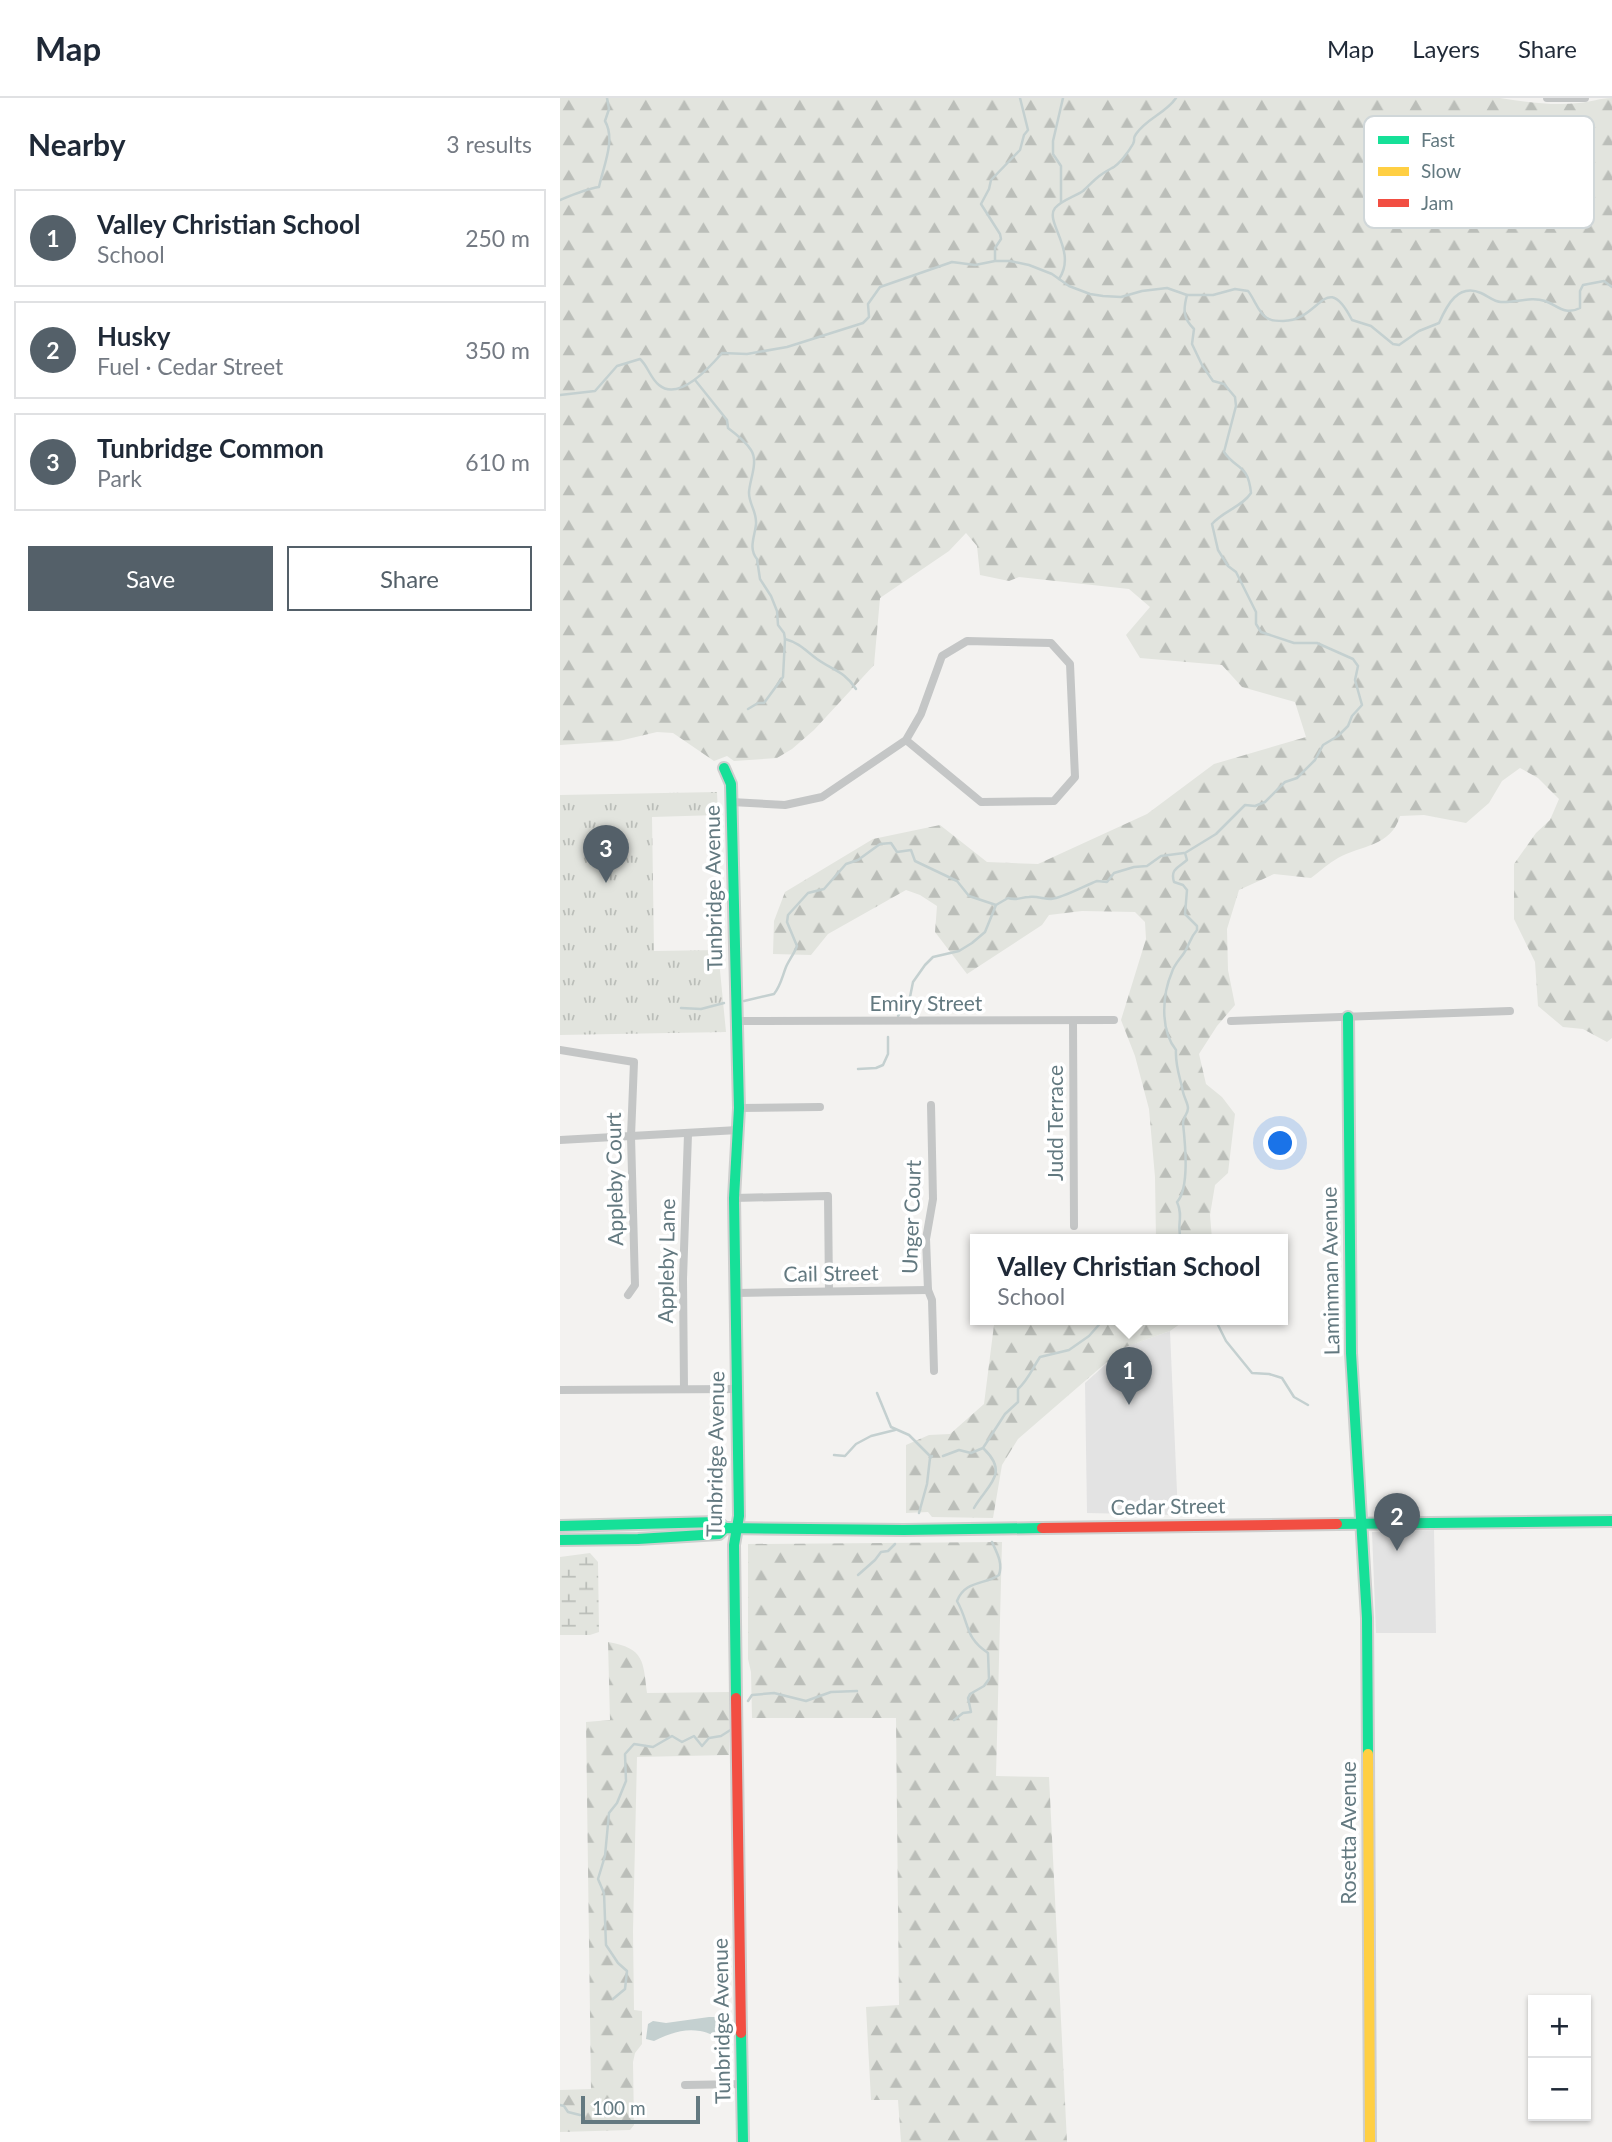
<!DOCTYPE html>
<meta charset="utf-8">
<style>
body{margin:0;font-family:Lato,sans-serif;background:#f6f6f7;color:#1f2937}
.controls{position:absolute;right:21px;bottom:21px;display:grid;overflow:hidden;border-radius:0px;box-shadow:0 2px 5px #0004}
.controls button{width:63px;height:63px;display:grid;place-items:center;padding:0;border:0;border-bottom:2px solid #e0e1e3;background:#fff;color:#1f2937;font:35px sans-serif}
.scale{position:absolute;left:21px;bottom:18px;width:119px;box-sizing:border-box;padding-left:7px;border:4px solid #637980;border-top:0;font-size:19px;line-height:24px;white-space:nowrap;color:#637980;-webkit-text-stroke:5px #fff;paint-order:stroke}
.you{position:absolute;left:721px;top:1046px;width:24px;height:24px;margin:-18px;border:5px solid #fff;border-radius:50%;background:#1a73e8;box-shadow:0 0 0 10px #1a73e833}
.badge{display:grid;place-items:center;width:46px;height:46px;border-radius:50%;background:#546069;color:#fff;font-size:23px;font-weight:700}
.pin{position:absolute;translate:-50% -58px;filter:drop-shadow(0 2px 4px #0008)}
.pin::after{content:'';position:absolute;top:37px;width:24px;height:21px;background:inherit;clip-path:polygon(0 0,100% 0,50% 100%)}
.popup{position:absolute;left:410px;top:1136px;width:318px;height:91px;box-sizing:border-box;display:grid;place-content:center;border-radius:0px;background:#fff;filter:drop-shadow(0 2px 5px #0005);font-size:23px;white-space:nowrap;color:#747a83}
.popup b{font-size:26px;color:#1f2937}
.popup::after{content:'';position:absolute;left:50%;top:100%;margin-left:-14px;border:14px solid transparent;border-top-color:#fff}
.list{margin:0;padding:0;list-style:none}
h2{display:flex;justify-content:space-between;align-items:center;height:91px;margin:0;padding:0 28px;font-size:30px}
h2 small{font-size:23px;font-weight:400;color:#747a83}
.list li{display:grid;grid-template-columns:46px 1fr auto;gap:21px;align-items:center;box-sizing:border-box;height:98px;margin:0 14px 14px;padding:0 14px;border:2px solid #e0e1e3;border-radius:0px}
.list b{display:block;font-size:26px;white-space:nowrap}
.list p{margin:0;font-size:23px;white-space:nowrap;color:#747a83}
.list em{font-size:23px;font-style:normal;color:#747a83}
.actions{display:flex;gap:14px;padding:21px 28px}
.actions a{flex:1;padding:16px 0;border:2px solid #546069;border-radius:0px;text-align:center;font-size:24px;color:#546069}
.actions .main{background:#546069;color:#fff}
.map{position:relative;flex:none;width:1052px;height:2044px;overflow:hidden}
header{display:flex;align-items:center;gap:42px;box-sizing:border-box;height:98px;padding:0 35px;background:#fff;border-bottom:2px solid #e0e1e3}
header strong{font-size:33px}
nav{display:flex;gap:38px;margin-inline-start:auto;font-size:24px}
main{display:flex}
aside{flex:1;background:#fff}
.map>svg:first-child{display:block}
.built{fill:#e3e3e3}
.forest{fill:url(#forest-firs)}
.wetland{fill:url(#wetland-marsh)}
.park{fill:url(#park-tufts)}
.water{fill:#c4d0d0}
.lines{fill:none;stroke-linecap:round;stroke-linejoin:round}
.stream{stroke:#c4d0d0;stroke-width:2.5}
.fast-casing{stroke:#cecfce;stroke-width:14}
.slow-casing{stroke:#cecfce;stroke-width:14}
.jam-casing{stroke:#cecfce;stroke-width:14}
.street{stroke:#c4c6c6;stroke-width:8}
.fast{stroke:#16e098;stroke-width:10}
.slow{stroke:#ffcf43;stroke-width:10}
.jam{stroke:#f24e42;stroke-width:10}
.labels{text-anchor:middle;stroke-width:7;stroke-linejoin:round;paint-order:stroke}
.street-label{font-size:21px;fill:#637980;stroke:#fff}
.key{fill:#fff;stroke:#d0d7d9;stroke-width:2}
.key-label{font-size:19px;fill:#637980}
</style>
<header>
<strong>Map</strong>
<nav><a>Map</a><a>Layers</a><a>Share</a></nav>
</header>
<main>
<aside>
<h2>Nearby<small>3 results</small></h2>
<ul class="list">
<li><span class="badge">1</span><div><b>Valley Christian School</b><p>School</p></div><em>250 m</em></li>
<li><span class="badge">2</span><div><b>Husky</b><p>Fuel · Cedar Street</p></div><em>350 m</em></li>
<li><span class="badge">3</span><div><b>Tunbridge Common</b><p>Park</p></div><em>610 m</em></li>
</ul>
<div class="actions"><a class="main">Save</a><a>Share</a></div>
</aside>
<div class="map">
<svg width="1052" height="2044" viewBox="0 0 1052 2044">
<defs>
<pattern id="forest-firs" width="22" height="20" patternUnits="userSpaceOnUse" patternTransform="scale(1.75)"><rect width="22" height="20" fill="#e2e4de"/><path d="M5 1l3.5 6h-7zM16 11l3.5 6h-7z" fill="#bbbeb9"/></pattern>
<pattern id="wetland-marsh" width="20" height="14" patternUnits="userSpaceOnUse" patternTransform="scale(1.75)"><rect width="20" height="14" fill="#e2e4de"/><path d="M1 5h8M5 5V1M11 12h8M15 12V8" fill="none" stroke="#bbbeb9"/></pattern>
<pattern id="park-tufts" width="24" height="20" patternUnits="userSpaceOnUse" patternTransform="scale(1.75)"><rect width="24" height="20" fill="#e2e4de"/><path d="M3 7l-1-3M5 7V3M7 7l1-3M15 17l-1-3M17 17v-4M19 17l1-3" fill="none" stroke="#bbbeb9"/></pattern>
</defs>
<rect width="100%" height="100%" fill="#f3f2f0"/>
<g class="built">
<path d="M610 1233 618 1417 527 1415 525 1285 565 1249Z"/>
<path d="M874 1432 876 1535H816L812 1434Z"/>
</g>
<g class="forest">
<path d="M0 0H940C966 4 993 8 1019 5 1031 4 1040 0 1052 0V940L1047 944 1023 931 1003 929 978 908 975 864 954 821V766L976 735 990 722 999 701 978 680 960 670 942 683 929 705 906 725 864 717 840 718C831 749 801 747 778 760 769 765 760 773 751 780L714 776 679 792 667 831 668 872 675 907 657 928 639 956 646 986 662 999 675 1016 668 1075 655 1087 650 1117 652 1141H596L595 1079 589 1011 575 958 561 922 586 841 585 824 575 814 522 813 489 817 482 827 407 876 375 834 377 808 360 797 346 792 268 836 251 857 213 856 214 823 225 794 313 741 380 727 427 764 478 766 587 716 654 666 746 639 735 604 682 589 662 567 580 560 566 537 590 509 569 491 459 479 449 483 420 477 417 448 406 435 389 453 320 500 314 567 254 632 232 651 217 660 174 663 167 658 154 663 113 635 97 634 59 643 0 647Z"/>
<path d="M478 1221H627L610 1233 563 1250 458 1341 442 1367 433 1420 372 1419 368 1414 346 1415V1347L369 1337 390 1336 424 1306 434 1227Z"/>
<path d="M442 1444 436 1678 489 1679 507 2044H341L338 2002H311L306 1909 339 1907 336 1620H192L191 1574 188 1561V1446Z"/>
<path d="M48 1544C85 1550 83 1564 87 1595L170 1594 169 1657 77 1659 73 1833 74 1912 82 1913V1946L75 1955 73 1964 74 2027 70 2032 0 2034V1992L31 1991 26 1624 50 1622Z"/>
</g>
<path class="wetland" d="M30 1455 38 1464 39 1534 30 1537H0V1459Z"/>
<path class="park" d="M157 694 158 717 92 719 94 853 158 852 166 934 0 937V697Z"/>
<path class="water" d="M149 1919H163V1937C154 1940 149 1934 140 1933 123 1930 109 1936 94 1943L86 1941 88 1926 93 1923 106 1925Z"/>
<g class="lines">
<g class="stream">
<path d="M0 102C12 97 26 91 39 89 43 69 56 42 45 23L49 11 47 0"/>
<path d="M501 104V68L493 56V43L503 0"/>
<path d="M435 162V150L441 141 440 136 421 106 429 91 431 82 460 52 464 37 468 32 460 0"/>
<path d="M499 181C518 153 484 124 495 110 502 102 514 99 523 93 535 82 537 78 552 70 559 67 569 53 573 46 576 39 572 42 576 36 587 20 606 15 616 0"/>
<path d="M135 282 167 322 168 330C176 336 186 344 191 352 199 364 189 383 189 395 189 406 197 414 196 426 195 438 188 450 197 461L200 481 211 498 217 513 218 527 224 535 225 541 223 579 204 605H198L188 611"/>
<path d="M0 297 35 293 57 268 80 261C88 268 90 280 99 287 119 304 150 269 162 255L187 256 227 249 303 225 309 219 308 206 320 189 392 164 415 167 435 163H450L469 167 492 176 509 188 530 196 543 198 561 199 582 193 607 190 627 197H653L675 191 688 193C694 200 699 216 707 220 711 223 718 223 723 223 761 223 765 170 792 222L811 228 833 246 839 247 859 233 879 225C887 207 898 185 921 195 928 198 934 204 941 204 955 205 971 198 985 203 997 207 1005 218 1020 210V193L1023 187 1044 183 1052 189"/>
<path d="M225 541C240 545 246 553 257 561 274 573 284 573 296 591"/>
<path d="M184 903 214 896C221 887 222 879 226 869 229 862 234 856 237 848L227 824 228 817 248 795 264 791 286 766 298 762 320 746 331 745 337 754 351 752 355 763 397 783 409 798 436 807 448 800C457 803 461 799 469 799 477 798 484 801 491 801 503 800 526 787 537 783L547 784 554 775 574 769 587 768 601 758 624 755"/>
<path d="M121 910 141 911 164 905"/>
<path d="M338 918 350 899 353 884 365 867 373 859 399 853 412 845 425 834 436 807"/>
<path d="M298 971 316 970 323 967 328 956V939"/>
<path d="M621 1141C616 1127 624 1119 617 1104 630 1090 625 1044 623 1025 623 1019 628 1016 628 1010 628 1006 624 999 623 994 620 979 615 967 616 952 600 932 602 897 612 874 614 867 620 861 624 855 630 846 629 841 637 832V828L625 816 627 792 623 787 614 784C610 771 618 770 627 762L625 755 656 736 685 707 695 708 705 704 725 684 737 680 755 662 763 647 778 638 788 628 792 618 802 607 795 582 798 568 793 561 757 545H734L701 534 696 526V514L676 474 668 468 658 452 652 426C663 413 682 409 691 395 688 365 676 372 664 354L676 308 675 299 664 286 653 283 642 267 632 246 634 231C623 220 623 212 627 197"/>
<path d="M655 1221 666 1243 692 1275 709 1276 722 1280 734 1299 748 1307"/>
<path d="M317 1295 331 1329 349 1337 371 1359"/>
<path d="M274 1357 285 1358 296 1346 311 1338 335 1332"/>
<path d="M383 1358 399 1352 411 1355 423 1350 445 1316 458 1304V1291C468 1282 472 1271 480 1259L509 1252 529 1238 544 1221"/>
<path d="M414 1410C427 1387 450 1376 424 1351"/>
<path d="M359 1415 367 1386 370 1360 372 1358"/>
<path d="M298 1477 315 1462 321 1454 328 1453 335 1446"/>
<path d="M188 1603 192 1597 214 1595 246 1603 271 1594 297 1593"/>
<path d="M394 1622 403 1615 411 1614 408 1600 410 1596 424 1588 429 1581 428 1555C404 1539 410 1526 397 1503 405 1482 425 1487 439 1477 443 1465 437 1455 432 1444"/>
<path d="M53 1901 65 1891 67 1873 58 1865 46 1847 44 1795 38 1781 45 1758 49 1715 57 1705 66 1683 65 1656 74 1646 93 1649 112 1638 122 1644 134 1638 142 1648 149 1640 161 1638 172 1631"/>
<path d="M0 2007 4 2008 8 2014 20 2017"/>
</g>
<g class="fast-casing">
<g id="fast">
<path d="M164 670 171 686 179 1010 174 1100 179 1418 174 1447 176 1600"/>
<path d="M788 919 791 1255 807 1520 808 1656"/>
<path d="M777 1426 1052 1423"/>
<path d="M0 1428 158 1424 165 1430"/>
<path d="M0 1442 78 1441 159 1436 165 1430 344 1432 482 1430"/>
<path d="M181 1935 183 2044"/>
</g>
</g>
<g class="slow-casing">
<path id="slow" d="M808 1656 810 2044"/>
</g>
<g class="jam-casing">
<g id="jam">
<path d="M482 1430 777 1426"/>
<path d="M176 1600 181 1935"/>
</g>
</g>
<g class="street">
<path d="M987 0H1025"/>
<path d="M171 704 225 707 262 699 346 642 361 616 382 558 407 543 491 545 510 566 515 679 494 703 421 704 346 642"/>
<path d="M177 923 554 922"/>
<path d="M513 923 514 1128"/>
<path d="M671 923 950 913"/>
<path d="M0 952 74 964 71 1038 75 1187 68 1197"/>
<path d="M371 1007 373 1101 366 1141 368 1192 372 1202 374 1273"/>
<path d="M179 1010 260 1009"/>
<path d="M0 1042 178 1032"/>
<path d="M174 1100 268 1098 269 1193"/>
<path d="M176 1195 368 1192"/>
<path d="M124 1291 123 1181 128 1036"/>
<path d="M0 1292 177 1291"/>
<path d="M125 1987 182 1986"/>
</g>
<use href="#fast" class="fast"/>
<use href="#slow" class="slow"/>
<use href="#jam" class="jam"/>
</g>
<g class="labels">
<g class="street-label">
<text transform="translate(154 790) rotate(-91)" y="7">Tunbridge Avenue</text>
<text x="366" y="913">Emiry Street</text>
<text transform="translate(496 1025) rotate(-90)" y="7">Judd Terrace</text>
<text transform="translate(55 1081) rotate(-91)" y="7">Appleby Court</text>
<text transform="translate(352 1119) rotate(-88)" y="7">Unger Court</text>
<text transform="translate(107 1163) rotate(-89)" y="7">Appleby Lane</text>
<text transform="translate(771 1173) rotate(-91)" y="7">Laminman Avenue</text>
<text transform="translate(271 1176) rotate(-1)" y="7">Cail Street</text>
<text transform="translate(156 1356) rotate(-89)" y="7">Tunbridge Avenue</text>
<text transform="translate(608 1409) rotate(-1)" y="7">Cedar Street</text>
<text transform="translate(789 1735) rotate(-90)" y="7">Rosetta Avenue</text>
<text transform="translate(162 1923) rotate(-91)" y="7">Tunbridge Avenue</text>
</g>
</g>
<rect x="804" y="18" width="230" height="112" rx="10" class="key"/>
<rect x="818" y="38" width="31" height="8" fill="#16e098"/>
<rect x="818" y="69" width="31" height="9" fill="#ffcf43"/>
<rect x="818" y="101" width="31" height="8" fill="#f24e42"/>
<g class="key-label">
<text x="861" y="49">Fast</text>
<text x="861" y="80">Slow</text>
<text x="861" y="112">Jam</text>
</g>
</svg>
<div class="controls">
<button>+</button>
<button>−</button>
</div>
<div class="scale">100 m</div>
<div class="you"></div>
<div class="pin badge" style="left:569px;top:1307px">1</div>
<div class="popup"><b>Valley Christian School</b>School</div>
<div class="pin badge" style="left:837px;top:1453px">2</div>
<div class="pin badge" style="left:46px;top:785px">3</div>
</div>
</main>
